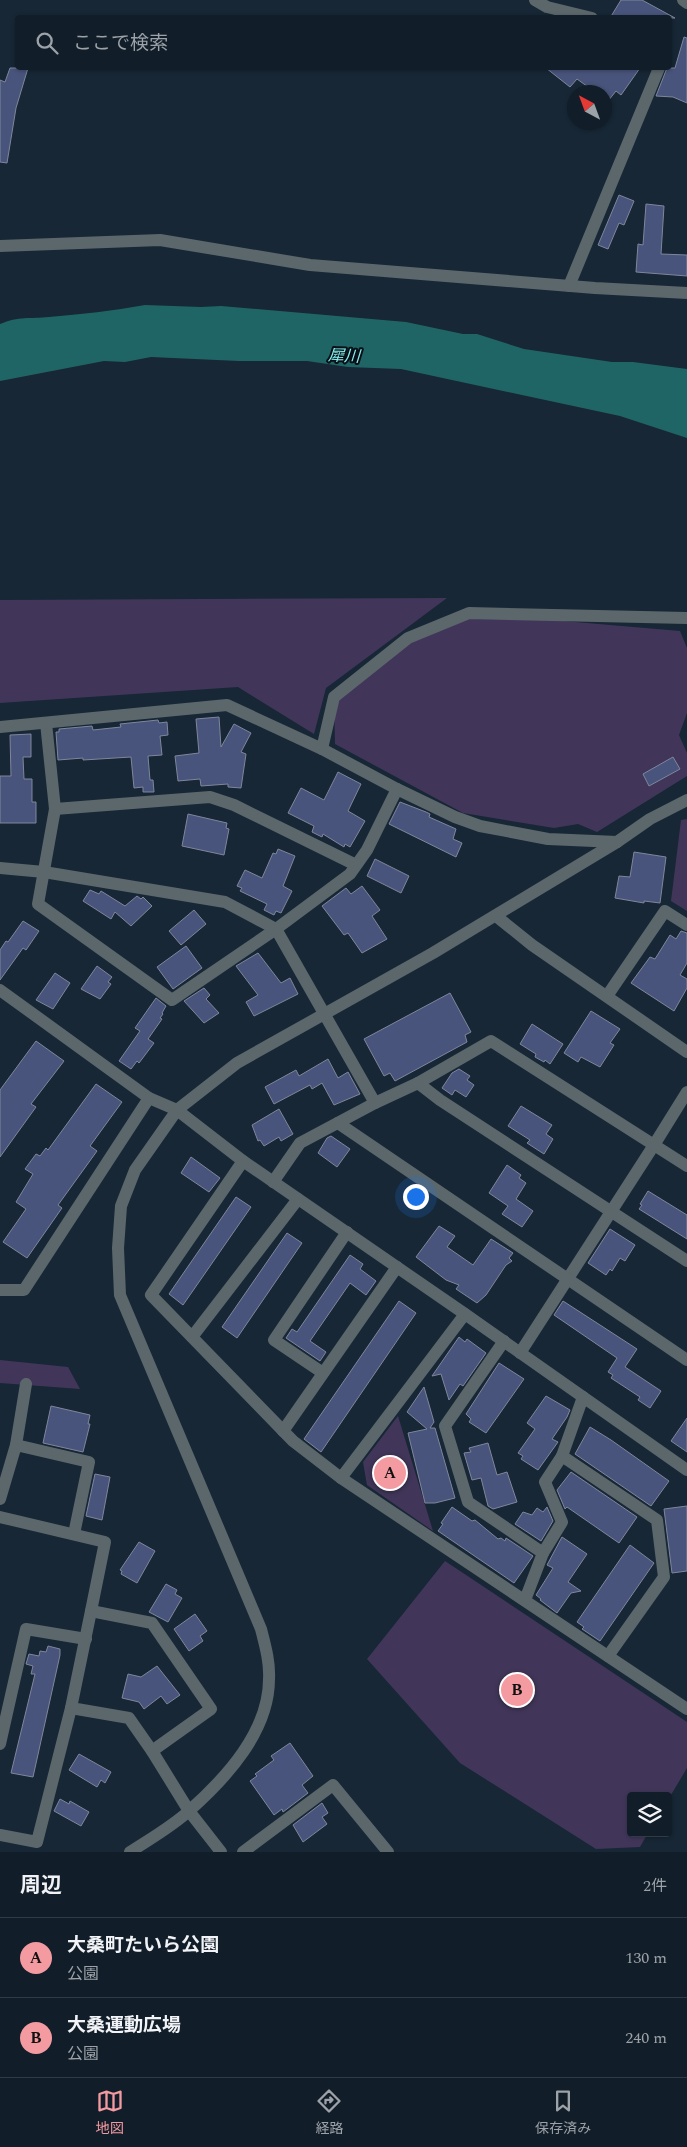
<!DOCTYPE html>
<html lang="ja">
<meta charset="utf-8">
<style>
body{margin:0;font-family:Spectral,"Noto Sans JP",serif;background:#1a2630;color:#f1f3f6}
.controls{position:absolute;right:15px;bottom:15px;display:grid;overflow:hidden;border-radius:5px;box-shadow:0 1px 4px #0004}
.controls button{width:45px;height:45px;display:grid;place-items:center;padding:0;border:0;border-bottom:1px solid #303b45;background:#111d28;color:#f1f3f6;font:25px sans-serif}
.compass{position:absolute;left:567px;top:85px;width:45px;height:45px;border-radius:50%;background:#111d28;box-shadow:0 1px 4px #0004;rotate:319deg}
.you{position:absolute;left:415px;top:1196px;width:18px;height:18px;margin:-12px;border:4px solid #fff;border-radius:50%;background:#1a73e8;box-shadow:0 0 0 8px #1a73e833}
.badge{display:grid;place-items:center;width:32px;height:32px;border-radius:50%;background:#f49aa1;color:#111;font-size:16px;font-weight:700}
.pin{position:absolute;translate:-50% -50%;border:2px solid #fff;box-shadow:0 1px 5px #0006}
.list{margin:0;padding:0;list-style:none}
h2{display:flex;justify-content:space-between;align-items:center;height:65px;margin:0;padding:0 20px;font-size:21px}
h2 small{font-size:16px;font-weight:400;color:#9ca2a8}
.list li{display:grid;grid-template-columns:32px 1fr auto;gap:15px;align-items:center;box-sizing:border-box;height:80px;padding:0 20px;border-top:1px solid #303b45}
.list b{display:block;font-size:19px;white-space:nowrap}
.list p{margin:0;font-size:16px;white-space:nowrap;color:#9ca2a8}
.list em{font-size:16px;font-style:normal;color:#9ca2a8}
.icon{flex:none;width:28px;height:28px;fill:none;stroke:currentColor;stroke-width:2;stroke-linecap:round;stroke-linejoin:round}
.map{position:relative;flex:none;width:687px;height:1852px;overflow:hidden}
.search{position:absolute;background:#111d28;box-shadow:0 1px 4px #0004;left:15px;right:15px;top:15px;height:55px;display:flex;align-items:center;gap:12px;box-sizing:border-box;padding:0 18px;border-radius:5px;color:#9ca2a8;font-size:19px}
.sheet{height:225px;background:#111d28}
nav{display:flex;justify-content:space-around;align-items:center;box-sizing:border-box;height:70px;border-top:1px solid #303b45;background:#111d28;font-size:14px;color:#9ca2a8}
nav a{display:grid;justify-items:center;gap:2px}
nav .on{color:#f49aa1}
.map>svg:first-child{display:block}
.green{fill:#413659}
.water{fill:#206566}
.building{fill:#49547c;stroke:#7f869c}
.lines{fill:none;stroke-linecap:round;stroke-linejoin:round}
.minor{stroke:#5c676c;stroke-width:12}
.labels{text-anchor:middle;stroke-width:4;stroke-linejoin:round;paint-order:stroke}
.water-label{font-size:16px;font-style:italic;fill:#87f0f0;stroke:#080f15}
</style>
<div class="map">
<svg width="687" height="1852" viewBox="0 0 687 1852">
<rect width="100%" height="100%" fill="#172735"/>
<g class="green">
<path d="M447 598 326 688 314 734 238 687 0 703V600Z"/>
<path d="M469 613 680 631 687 648V713L679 735 687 753V776L597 832 578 824 554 828 463 813 335 744 334 697 408 638Z"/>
<path d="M687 819V911L671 901 681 820Z"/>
<path d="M0 1360 68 1367 80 1389 0 1383Z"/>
<path d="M398 1416 433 1531 367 1485 363 1462Z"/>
<path d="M445 1561 687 1722V1768L668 1800V1796H631V1833H648L640 1847 596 1849 460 1763 367 1659Z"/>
</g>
<path class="water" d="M145 305 201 307 221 306 406 322 463 334H477L524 349 612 362H633L687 369V438L620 416 401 369 348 367 307 361H239L151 357 125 362 104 361 0 381V324C19 316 30 319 49 317 81 314 113 311 145 305Z"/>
<g class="building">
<path d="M621 0H642L675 18H610Z"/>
<path d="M684 37 687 38V103L673 97 656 96 667 68H675Z"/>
<path d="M10 68H28L16 108 7 163 0 162V80L5 82Z"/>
<path d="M546 68H640L621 95 616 91 604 106V92H595L577 79 570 87Z"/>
<path d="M619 195 634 201 624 225 619 223 608 249 598 245Z"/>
<path d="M646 204 664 206 661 254 687 255V276L636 272 638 244 643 245Z"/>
<path d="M219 717 221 747 234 724 251 733 241 752 246 754 241 788 228 787V784L201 786 200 779 178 781 175 756 199 753 196 719Z"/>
<path d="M158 720 159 723 167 722 168 735 160 736 162 755 148 756 150 780H153L154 792H143V787L134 788 131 757 83 760V758L58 760 56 732H59V729L92 726 93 730 121 727 120 724Z"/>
<path d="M31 734V757H23L24 779H32V802H36V823H0V776H11L10 735Z"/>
<path d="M673 757 680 769 649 786 643 774Z"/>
<path d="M338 772 361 784 348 811 365 821 350 847 345 844 344 847 323 834 322 837 312 832 314 826 288 813 301 788 324 800Z"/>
<path d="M400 802 426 812 430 814 429 817 456 829 453 839 462 843 456 857 389 824Z"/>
<path d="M188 814 227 823 226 828 229 829 224 855 182 846Z"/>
<path d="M278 849 295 856 283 886 292 891 281 913 276 911 274 915 264 910 267 904 240 891 242 888 237 886 245 870 262 878 273 853 276 854Z"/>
<path d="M634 852 666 857 660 903 644 901V903L615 898 619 876 630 877Z"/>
<path d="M375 859 409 876 401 893 367 876Z"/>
<path d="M362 886 380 910 372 916 387 939 362 953 348 933 344 935 322 906 346 888 351 894Z"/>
<path d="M90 890 99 894 101 891 125 906 137 896 141 899 143 897 152 906 131 926 115 912 111 919 83 901Z"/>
<path d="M194 910 206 924 181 945 169 931Z"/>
<path d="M23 921 39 931 26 950 23 948 0 980V950L6 941 8 942Z"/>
<path d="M681 931 687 933V963L680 975 687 979V988L674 1011 631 983 650 957 655 959 670 935 676 939Z"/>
<path d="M186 946 202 968 173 989 157 967Z"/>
<path d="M258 953 281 983 290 978 298 994 254 1016 246 1002 258 995 236 966Z"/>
<path d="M97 966 112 977 108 982 111 984 100 999 81 989Z"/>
<path d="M55 973 70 983 53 1009 36 1000Z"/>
<path d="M204 988 210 995 206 999 219 1013 204 1023 184 1001Z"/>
<path d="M450 993 471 1032 465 1035 467 1042 395 1081 390 1073 384 1076 364 1039Z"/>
<path d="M156 998 166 1006 162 1013 163 1014 160 1018 162 1019 148 1039 154 1043 139 1063 137 1061 131 1069 119 1061 140 1031 135 1028Z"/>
<path d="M591 1011 620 1029 610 1043 614 1045 600 1067 581 1057 578 1062 564 1053Z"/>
<path d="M532 1024 563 1044 550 1064 545 1060 544 1062 535 1057 536 1054 520 1044Z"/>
<path d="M36 1041 64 1061 31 1104 36 1107 0 1157V1090Z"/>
<path d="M328 1059 338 1078 348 1072 360 1094 334 1105 322 1083 312 1089 310 1085 274 1104 265 1087 296 1070 299 1076Z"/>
<path d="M459 1069 470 1076 467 1080 474 1085 466 1097 455 1090 452 1095 442 1088 452 1073Z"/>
<path d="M96 1084 122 1102 90 1146 97 1151 58 1205 62 1208 27 1258 3 1242 26 1209 16 1202 33 1174 25 1169 36 1154 40 1156 46 1148 48 1150Z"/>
<path d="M521 1106 552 1125 546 1134 553 1139 544 1154 527 1143 530 1140 508 1126Z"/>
<path d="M279 1109 293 1134 281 1141 279 1137 264 1146 260 1140 258 1141 252 1125Z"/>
<path d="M331 1136 350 1149 337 1167 318 1153 327 1138Z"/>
<path d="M191 1157 220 1178 209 1192 181 1173Z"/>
<path d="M507 1165 521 1175 519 1178 526 1183 516 1199 533 1211 522 1227 502 1214 508 1206 489 1193Z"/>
<path d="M648 1191 687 1215V1239L639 1209 642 1205 640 1204Z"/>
<path d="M236 1197 251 1207 183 1305 169 1294Z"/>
<path d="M439 1226 455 1236 447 1247 473 1265 491 1239 513 1253 509 1258 512 1261 506 1265 486 1295 477 1303 456 1289 459 1285 446 1280 416 1257Z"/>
<path d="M610 1229 635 1245 625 1261 620 1258 612 1271 610 1269 606 1275 588 1263Z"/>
<path d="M287 1233 302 1243 237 1338 222 1327Z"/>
<path d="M350 1255 363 1264 360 1269 376 1281 366 1295 350 1283 310 1341 326 1352 320 1361 286 1338 292 1329 297 1332Z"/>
<path d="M399 1301 416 1313 321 1452 304 1439Z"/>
<path d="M563 1301 637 1349 625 1367 661 1391 650 1408 638 1400 640 1397 611 1378 613 1375 608 1372 617 1358 554 1315Z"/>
<path d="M459 1337 465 1342 467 1339 486 1353 463 1386 460 1384 449 1400 441 1374 432 1376Z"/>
<path d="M499 1363 524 1379 486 1433 469 1422 471 1419 466 1414Z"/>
<path d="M424 1387 434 1422 430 1428H435L455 1498 435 1503H425L408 1433 427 1429 407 1412Z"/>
<path d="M546 1396 570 1410 567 1417 552 1439 558 1442 538 1470 521 1459 523 1456 518 1453 535 1429 527 1423Z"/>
<path d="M51 1406 90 1415 88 1424H90L83 1452 43 1443Z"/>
<path d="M687 1418V1452L671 1441Z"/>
<path d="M590 1427 611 1440 669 1481 651 1506 575 1454Z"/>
<path d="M488 1443 497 1475 507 1472 517 1502 493 1509 488 1506 481 1478 472 1480 464 1453 471 1452 469 1448Z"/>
<path d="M571 1472 637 1517 619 1543 567 1507 565 1509 557 1490Z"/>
<path d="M95 1474 110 1477 102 1520 86 1516Z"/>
<path d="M687 1506V1571L672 1573 664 1509Z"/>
<path d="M452 1507 472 1521 475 1520 498 1539 501 1538 505 1541 506 1538 533 1556 514 1583 438 1531 443 1524 441 1523Z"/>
<path d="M547 1507 553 1521 541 1541 515 1524 523 1512 532 1515 537 1508 543 1512Z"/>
<path d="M562 1537 587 1554 568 1582 581 1591 571 1593 557 1613 540 1600 541 1599 536 1595 553 1568 547 1565Z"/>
<path d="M139 1542 155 1551 137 1583 121 1574 122 1571 120 1570Z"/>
<path d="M630 1545 654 1563 600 1641 582 1629 584 1627 577 1622Z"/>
<path d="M166 1584 177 1590 175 1594 182 1598 168 1622 149 1612Z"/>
<path d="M195 1614 207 1631 200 1636 203 1641 189 1651 174 1629Z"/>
<path d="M48 1646 60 1649V1655L33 1777 11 1773 35 1674H31L33 1666 26 1664 29 1654 39 1656 40 1651 46 1652Z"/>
<path d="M157 1666 180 1695 167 1704 161 1696 144 1709 139 1702 122 1698 128 1674 141 1677Z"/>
<path d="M290 1743 313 1776 302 1785 308 1793 283 1812 282 1809 274 1815 250 1781 257 1776 255 1774 274 1760 271 1756Z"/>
<path d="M79 1754 111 1772 105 1783 101 1780 97 1787 69 1770Z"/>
<path d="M60 1799 69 1804 70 1801 89 1812 81 1826 54 1811Z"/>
<path d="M322 1803 328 1813 322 1817 327 1824 303 1842 293 1825Z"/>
</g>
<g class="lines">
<g class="minor">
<path d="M535 0 547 7 592 18"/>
<path d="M683 0 687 3"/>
<path d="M0 246 160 240 310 265 595 288 687 293"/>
<path d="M569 286 659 68"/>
<path d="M46 723 55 809 38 904 172 1000 276 929 350 874 367 850 397 789"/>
<path d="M0 727 227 705 322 749 334 697 408 638 469 613 687 618"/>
<path d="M322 749 397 789 455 817 480 826 548 839 617 842"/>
<path d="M55 809 210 797 234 805 356 865"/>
<path d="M0 868 44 872 225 902 276 929 375 1103 418 1083 440 1100 687 1261"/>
<path d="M496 916 532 945 687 1052"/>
<path d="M0 990 149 1098 177 1110 243 1161 465 1314 687 1470"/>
<path d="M607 996 665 911 687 925"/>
<path d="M418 1083 491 1041 654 1145 520 1353"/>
<path d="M687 1092 654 1145 687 1166"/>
<path d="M338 1123 687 1360"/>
<path d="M243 1161 151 1295 293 1441 341 1478 687 1709"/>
<path d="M273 1182 300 1143 375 1103"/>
<path d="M0 1290H24L149 1098"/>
<path d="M192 1337 298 1199"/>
<path d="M504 1341 445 1426 468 1502 543 1553 525 1600"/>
<path d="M323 1373 274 1340 347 1232"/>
<path d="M583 1397 562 1456 657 1520 664 1577 608 1656"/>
<path d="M283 1431 397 1267"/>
<path d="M16 1445 26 1384"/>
<path d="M341 1478 465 1314"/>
<path d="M0 1499 16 1445 89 1462 74 1534"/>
<path d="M0 1517 105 1542 91 1611 152 1623 211 1709 152 1751 189 1811 221 1852"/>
<path d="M543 1553 562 1522 545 1482 562 1456"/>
<path d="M91 1611 71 1708 129 1718 152 1751"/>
<path d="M0 1744 26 1629 86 1639"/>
<path d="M0 1835 37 1842 71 1708"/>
<path d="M130 1852C150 1839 173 1826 190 1810 227 1777 269 1731 269 1679 270 1662 265 1645 261 1629L120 1295 118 1248 121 1206 135 1170 177 1110 237 1063 433 953 617 842 650 819 687 800"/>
<path d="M243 1852 333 1785 388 1852"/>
</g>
</g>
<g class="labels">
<g class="water-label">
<text transform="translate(344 355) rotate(3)" y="6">犀川</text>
</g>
</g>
</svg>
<div class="controls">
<button><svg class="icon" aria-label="layers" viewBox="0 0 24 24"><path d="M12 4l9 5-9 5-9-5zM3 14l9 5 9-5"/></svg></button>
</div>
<svg class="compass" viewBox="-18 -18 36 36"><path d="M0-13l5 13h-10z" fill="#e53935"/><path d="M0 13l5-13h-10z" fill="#9ca2a8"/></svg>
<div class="you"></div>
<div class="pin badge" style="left:390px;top:1473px">A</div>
<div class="pin badge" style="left:517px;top:1690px">B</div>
<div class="search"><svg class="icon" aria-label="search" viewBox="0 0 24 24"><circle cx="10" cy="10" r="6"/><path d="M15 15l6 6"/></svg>ここで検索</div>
</div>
<section class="sheet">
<h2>周辺<small>2件</small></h2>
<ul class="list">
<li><span class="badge">A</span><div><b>大桑町たいら公園</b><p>公園</p></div><em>130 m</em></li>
<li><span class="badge">B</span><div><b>大桑運動広場</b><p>公園</p></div><em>240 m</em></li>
</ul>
</section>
<nav>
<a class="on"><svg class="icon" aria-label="map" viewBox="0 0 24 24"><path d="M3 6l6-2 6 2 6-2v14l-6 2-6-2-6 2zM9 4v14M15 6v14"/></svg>地図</a>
<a><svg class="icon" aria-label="directions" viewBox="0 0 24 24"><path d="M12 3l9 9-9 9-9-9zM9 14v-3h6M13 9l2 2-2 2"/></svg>経路</a>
<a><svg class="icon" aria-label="saved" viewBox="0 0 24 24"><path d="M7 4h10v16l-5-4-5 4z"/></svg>保存済み</a>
</nav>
